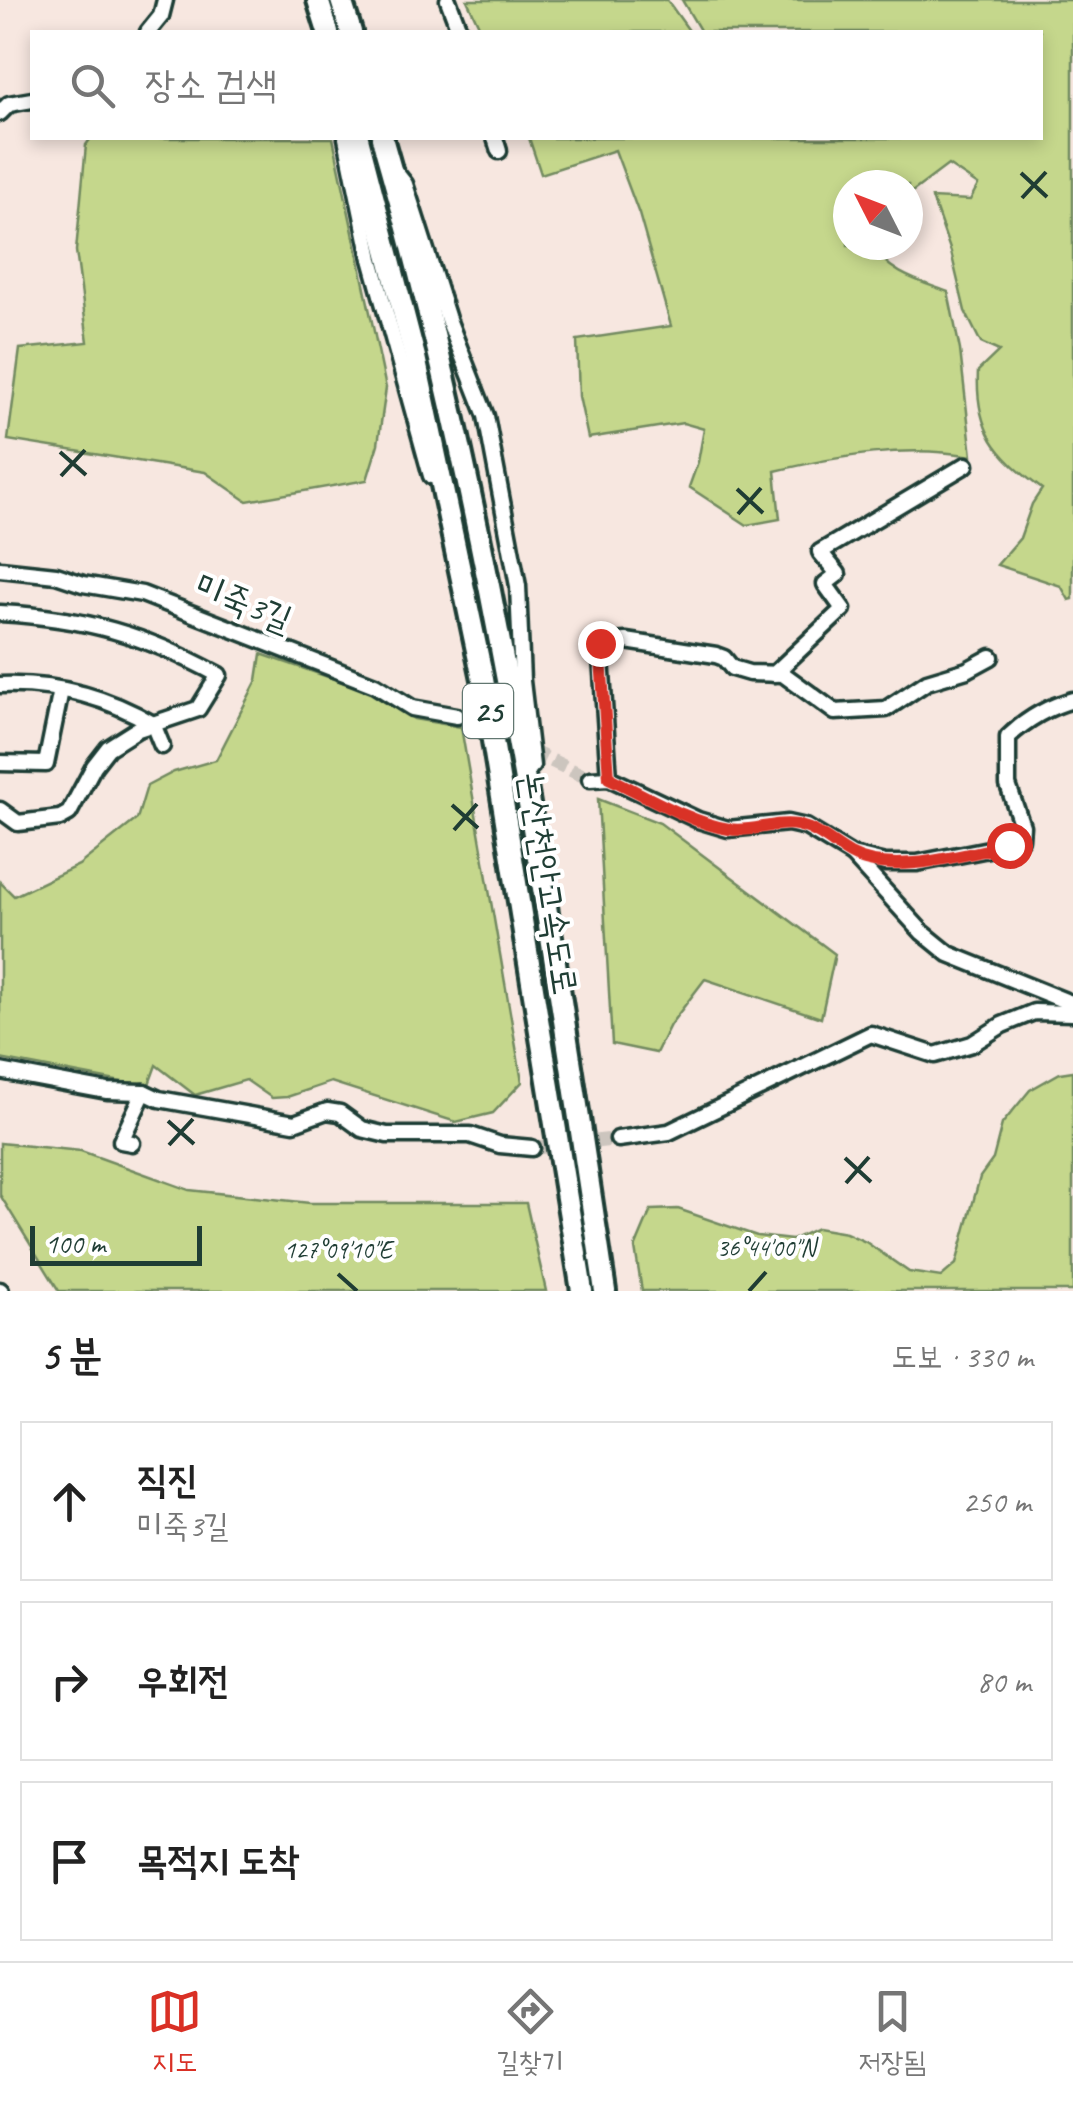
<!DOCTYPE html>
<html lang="ko">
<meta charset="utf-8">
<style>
body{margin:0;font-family:Caveat,"Poor Story",sans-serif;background:#f6f6f6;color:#222}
.compass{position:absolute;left:833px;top:170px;width:90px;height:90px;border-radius:50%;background:#fff;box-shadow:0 5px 15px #0003;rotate:312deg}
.scale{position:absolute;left:30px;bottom:25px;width:172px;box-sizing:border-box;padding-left:10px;border:5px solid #1f3d34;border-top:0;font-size:28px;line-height:35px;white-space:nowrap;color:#1f3d34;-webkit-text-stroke:8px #fff;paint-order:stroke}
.stop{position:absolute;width:30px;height:30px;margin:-22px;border:8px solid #d93025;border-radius:50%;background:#fff}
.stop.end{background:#d93025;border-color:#fff;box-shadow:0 2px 10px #0008}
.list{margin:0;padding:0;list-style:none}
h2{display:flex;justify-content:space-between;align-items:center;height:130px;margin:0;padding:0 40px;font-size:42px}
h2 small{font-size:32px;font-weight:400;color:#767676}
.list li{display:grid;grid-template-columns:65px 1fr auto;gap:30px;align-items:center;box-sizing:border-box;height:160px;margin:0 20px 20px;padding:0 20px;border:2px solid #e0e0e0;border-radius:0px}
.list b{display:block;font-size:38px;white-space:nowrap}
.list p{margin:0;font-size:32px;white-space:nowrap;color:#767676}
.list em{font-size:32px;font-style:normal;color:#767676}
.icon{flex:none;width:55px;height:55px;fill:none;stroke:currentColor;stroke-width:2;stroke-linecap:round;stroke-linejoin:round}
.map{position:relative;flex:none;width:1073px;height:1291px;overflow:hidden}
.search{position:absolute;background:#fff;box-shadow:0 5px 15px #0003;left:30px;right:30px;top:30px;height:110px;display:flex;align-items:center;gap:25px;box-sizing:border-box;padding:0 35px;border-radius:0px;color:#767676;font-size:38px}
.sheet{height:670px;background:#fff}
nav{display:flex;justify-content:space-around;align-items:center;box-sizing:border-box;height:140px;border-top:2px solid #e0e0e0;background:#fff;font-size:28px;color:#767676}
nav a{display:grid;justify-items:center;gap:5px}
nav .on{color:#d93025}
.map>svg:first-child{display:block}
.green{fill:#c5d78c;stroke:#728a60;stroke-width:2.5}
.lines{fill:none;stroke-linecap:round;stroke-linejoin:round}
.minor-tunnel{stroke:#ccc5be;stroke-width:14;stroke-dasharray:14 7;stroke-linecap:butt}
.minor-casing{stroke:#1f3d34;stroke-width:21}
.highway-casing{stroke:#1f3d34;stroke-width:28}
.minor{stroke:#fff;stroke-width:14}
.highway{stroke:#fff;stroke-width:20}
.route{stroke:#d93025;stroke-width:12}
.ticks{fill:none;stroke:#1f3d34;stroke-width:4}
.labels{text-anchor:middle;stroke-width:8;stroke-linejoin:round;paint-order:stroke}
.shield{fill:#fff;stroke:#627771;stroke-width:2.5}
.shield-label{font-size:32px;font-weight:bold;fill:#1f3d34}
.street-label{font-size:35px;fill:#1f3d34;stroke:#fff}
.ticks-label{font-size:25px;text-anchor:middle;fill:#1f3d34;stroke:#fff;stroke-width:8;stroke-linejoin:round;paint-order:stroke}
</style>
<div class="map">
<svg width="1073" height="1291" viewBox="0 0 1073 1291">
<rect width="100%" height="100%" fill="#f7e7e0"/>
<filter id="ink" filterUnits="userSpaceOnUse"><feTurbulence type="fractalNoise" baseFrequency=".01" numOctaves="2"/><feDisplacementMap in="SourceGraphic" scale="20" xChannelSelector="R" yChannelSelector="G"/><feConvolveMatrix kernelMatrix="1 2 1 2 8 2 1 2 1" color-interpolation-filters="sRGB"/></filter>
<g filter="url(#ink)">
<g class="green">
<path d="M467 0H667L690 32H482Z"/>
<path d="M682 0H1073V599L1069 600 1061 586 997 565 1020 538 1032 504 1042 489C996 455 975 431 978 371L999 351 981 343 965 311 951 252 932 198 970 200 978 185 948 165 908 195V185H848V245H873C886 273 922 282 948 292L960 350 972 456C906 444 839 456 775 471L780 519 747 525 689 487 698 462 704 429 683 423 588 438 579 396 577 340 671 326 639 214 615 150 541 174 529 138H1040V32H701Z"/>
<path d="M91 138H333L386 388 378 444 367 480 247 501 205 472 8 440 20 349 88 342 76 251 86 145Z"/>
<path d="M261 654 369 691 414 719 461 727 522 1082 493 1113 456 1122 331 1082 287 1097 272 1098 246 1080 195 1095 156 1065 148 1087 0 1059V882L14 896 79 865 137 819 147 786 174 772 216 760 257 680Z"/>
<path d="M598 799 660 823 835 954 821 1018 705 979 670 1025 656 1053 612 1044Z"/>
<path d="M1073 1071V1291H642L635 1248 651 1210 678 1209 757 1236 792 1240 817 1228 846 1233 866 1242 909 1272 941 1277 956 1264 980 1177 993 1159 1002 1124 1030 1090 1060 1073Z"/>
<path d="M0 1143 81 1151 189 1190 310 1203H526L546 1291H59L0 1195Z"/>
</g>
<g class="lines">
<g class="minor-tunnel">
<path d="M457 716 590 779"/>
<path d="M532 1148 618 1139"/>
</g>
<g class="minor-casing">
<g id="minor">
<path d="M448 0 460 32"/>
<path d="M148 32 161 16 165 0"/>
<path d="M0 113 9 104 32 100"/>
<path d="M346 138 371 259 431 476"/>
<path d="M495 138 499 151"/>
<path d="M394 170 405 184 448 319 486 416 518 586 522 681 532 766"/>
<path d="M0 569 56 575 83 584 142 594 375 685 412 708 457 716"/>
<path d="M0 613C86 618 143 634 219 675L198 709 138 729 108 748 94 766 69 813 60 818 18 823 0 810"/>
<path d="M774 674 843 609 825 584 838 574 820 552 966 465"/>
<path d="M0 685C54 683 107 697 153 724L162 746"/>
<path d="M0 763 46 764 61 690"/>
<path d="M609 778 600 643 626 641 716 655 724 658 732 668 749 673 783 674 835 712 886 709 927 682 967 670 991 657"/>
<path d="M590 779 609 778 698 820 728 829 788 823 806 827 852 855 885 863H917L1009 845 1021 839 1022 826 1008 785V737C1027 719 1047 707 1073 700"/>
<path d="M853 856 922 932 949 954 1073 1004"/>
<path d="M0 1071 107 1091 144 1092 159 1099 294 1123 327 1111 340 1113 362 1129 387 1135H470L500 1145 532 1148"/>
<path d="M618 1139 669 1132 871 1034 935 1055 972 1044 1002 1025 1034 1012 1073 1013"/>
<path d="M132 1143 121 1141 144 1092"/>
<path d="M0 1290 1 1291"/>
</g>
</g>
<g class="highway-casing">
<g id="highway">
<path d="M318 0 328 32"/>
<path d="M341 0 351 32"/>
<path d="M358 138 415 357 483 679 582 1291"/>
<path d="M382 138C491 514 547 905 605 1291"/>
</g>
</g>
<use href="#minor" class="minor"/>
<use href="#highway" class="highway"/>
</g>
</g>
<g class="lines" filter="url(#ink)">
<path class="route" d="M600 643 609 778C643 794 692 824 729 829 751 833 775 821 797 825 819 830 832 844 850 854 892 877 965 854 1009 845"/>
</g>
<path class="ticks" d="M1021 173 1047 197M1022 198 1046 172M60 452 86 475M61 476 85 450M737 489 763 513M738 514 761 488M452 805 478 828M454 830 477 804M168 1121 194 1144M169 1145 193 1119M845 1158 871 1182M846 1183 869 1157M338 1274 357 1291M749 1291 766 1272"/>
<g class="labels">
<rect class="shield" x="463" y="684" width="50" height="54" rx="8"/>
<g class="shield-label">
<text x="488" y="722">25</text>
</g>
<g class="street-label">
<text transform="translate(244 602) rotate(22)" y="12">미죽3길</text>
<text transform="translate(549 883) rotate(81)" y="12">논산천안고속도로</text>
</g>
</g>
<g class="ticks-label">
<text x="766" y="1256">36°44'00"N</text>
<text x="338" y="1258">127°09'10"E</text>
</g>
</svg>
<svg class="compass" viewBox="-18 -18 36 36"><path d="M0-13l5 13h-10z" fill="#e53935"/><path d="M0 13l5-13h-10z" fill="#767676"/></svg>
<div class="scale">100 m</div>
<div class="stop" style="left:1009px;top:845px"></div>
<div class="stop end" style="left:600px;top:643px"></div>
<div class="search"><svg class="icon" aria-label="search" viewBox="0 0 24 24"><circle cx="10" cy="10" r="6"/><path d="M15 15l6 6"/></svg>장소 검색</div>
</div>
<section class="sheet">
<h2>5 분<small>도보 · 330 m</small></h2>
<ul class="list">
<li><svg class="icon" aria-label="ahead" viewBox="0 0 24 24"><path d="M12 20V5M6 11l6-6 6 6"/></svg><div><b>직진</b><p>미죽3길</p></div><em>250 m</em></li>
<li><svg class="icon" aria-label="right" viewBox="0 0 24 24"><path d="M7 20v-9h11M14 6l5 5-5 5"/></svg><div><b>우회전</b></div><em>80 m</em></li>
<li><svg class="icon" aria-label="arrive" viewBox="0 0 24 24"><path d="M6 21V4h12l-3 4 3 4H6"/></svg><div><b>목적지 도착</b></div></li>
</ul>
</section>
<nav>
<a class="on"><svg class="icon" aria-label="map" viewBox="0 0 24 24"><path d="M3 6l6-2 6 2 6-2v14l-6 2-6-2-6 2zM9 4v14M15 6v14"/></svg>지도</a>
<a><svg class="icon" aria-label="directions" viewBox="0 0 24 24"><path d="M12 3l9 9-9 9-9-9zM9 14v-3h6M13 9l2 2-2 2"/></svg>길찾기</a>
<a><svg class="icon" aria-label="saved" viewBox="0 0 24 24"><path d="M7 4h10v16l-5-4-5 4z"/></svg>저장됨</a>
</nav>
